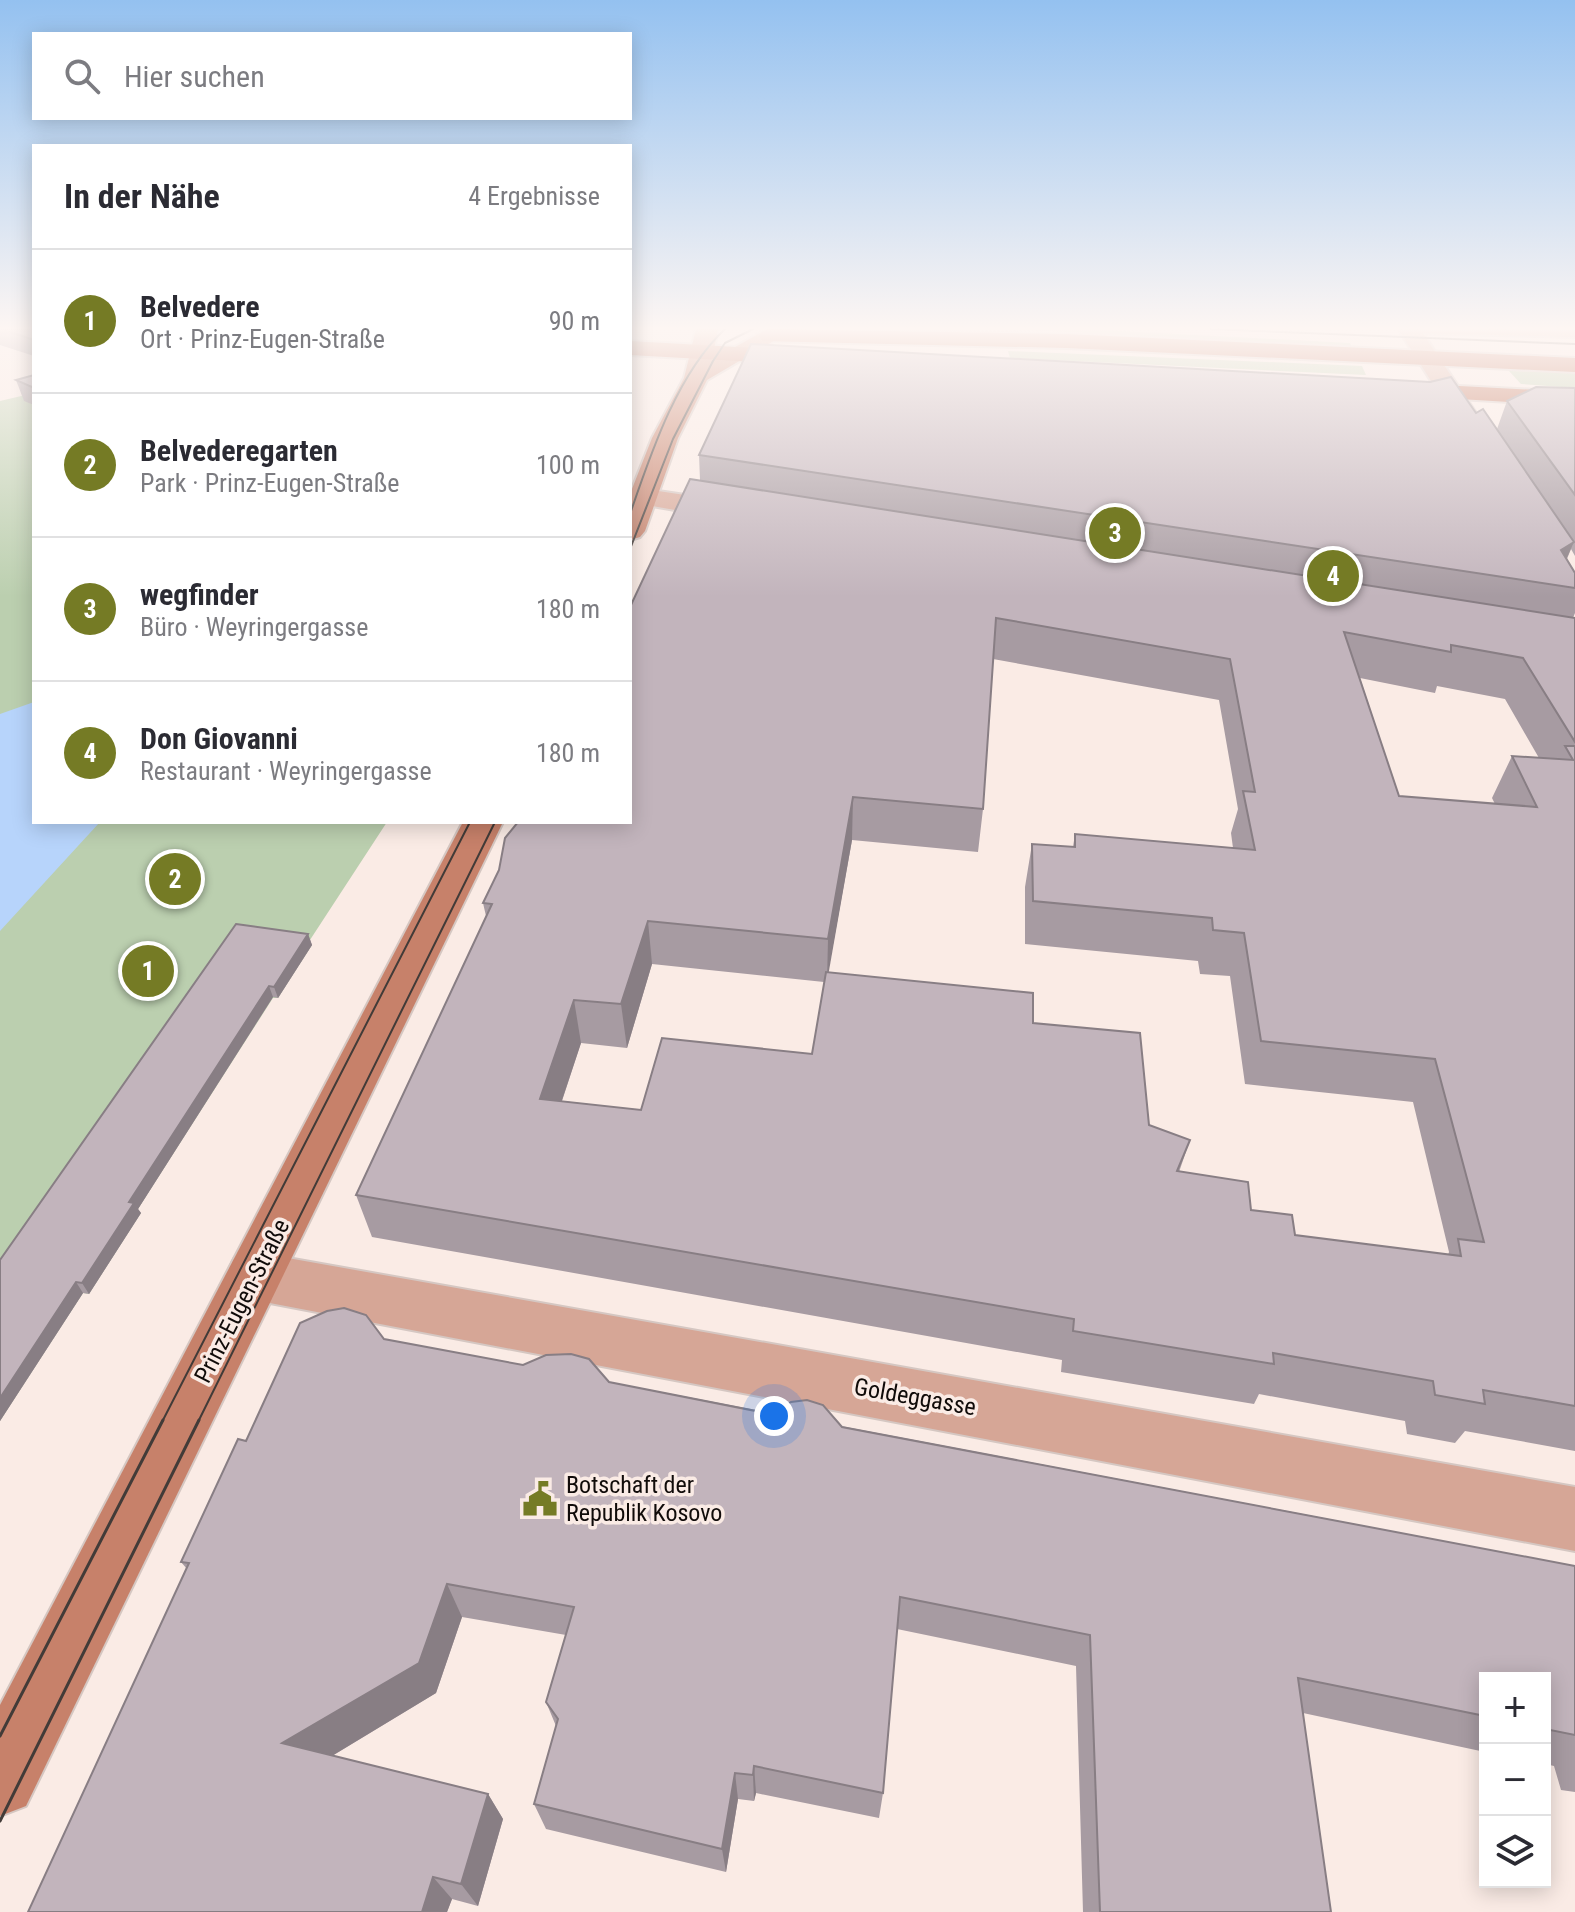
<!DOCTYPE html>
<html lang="de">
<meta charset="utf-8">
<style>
body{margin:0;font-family:"Roboto Condensed",sans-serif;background:#f2f2f3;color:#2b2b33}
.controls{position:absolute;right:24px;bottom:24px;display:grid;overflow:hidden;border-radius:0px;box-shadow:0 4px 20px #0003}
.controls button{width:72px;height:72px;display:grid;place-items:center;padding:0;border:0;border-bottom:2px solid #e1e1e2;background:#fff;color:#2b2b33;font:40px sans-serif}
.you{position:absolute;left:774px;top:1416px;width:28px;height:28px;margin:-20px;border:6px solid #fff;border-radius:50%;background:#1a73e8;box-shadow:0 0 0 12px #1a73e833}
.badge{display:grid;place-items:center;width:52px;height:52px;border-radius:50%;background:#757b25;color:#fff;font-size:26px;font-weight:700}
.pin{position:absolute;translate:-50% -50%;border:4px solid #fff;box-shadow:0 2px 8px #0006}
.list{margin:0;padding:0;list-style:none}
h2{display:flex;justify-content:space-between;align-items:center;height:104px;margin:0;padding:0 32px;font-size:34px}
h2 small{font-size:26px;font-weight:400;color:#7c7c81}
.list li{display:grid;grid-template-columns:52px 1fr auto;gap:24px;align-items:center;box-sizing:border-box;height:144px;padding:0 32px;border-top:2px solid #e1e1e2}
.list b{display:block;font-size:30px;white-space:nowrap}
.list p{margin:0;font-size:26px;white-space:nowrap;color:#7c7c81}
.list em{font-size:26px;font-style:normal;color:#7c7c81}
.icon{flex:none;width:44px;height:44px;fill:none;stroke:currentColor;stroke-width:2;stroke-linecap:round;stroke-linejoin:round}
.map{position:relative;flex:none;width:1575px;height:1912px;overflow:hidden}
.search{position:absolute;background:#fff;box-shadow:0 4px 20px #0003;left:32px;top:32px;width:600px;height:88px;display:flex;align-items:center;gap:20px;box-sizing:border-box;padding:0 28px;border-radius:0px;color:#7c7c81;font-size:30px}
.panel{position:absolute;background:#fff;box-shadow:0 4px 20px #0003;left:32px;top:144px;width:600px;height:680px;border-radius:0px}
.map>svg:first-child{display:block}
.green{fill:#bbcfaf}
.water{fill:#b7d4fb}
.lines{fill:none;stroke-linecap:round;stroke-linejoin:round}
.lane-casing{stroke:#d5c7c2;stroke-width:4}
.street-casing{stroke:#d5c7c2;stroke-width:4}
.secondary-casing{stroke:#d5c7c2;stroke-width:4}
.primary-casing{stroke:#d5c7c2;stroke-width:4}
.lane{fill:#d6a696;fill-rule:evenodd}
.street{fill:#d6a696;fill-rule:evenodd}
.secondary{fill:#c7816a;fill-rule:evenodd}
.primary{fill:#ba654a;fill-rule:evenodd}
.tram-far1{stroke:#423b38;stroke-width:2}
.tram{stroke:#423b38;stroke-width:3}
.wall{fill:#a79ba2;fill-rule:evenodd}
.shaded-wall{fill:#887e84}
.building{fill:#c2b4bc;stroke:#887e84;stroke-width:2;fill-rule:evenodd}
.labels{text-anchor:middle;stroke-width:7;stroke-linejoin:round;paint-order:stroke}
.near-street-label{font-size:24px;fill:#100b09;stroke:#faebe5}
.near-poi-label{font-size:24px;fill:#100b09;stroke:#faebe5;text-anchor:start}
</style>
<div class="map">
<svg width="1575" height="1912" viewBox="0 0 1575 1912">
<rect width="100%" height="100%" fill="#faebe5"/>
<g class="green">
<path d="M1012 329H1083L1350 343 1352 348Z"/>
<path d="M1008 351 1362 366 1366 375 1010 358Z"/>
<path d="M1509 371 1575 372V388L1521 384Z"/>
<path d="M34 393V822H387L308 943 312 945 278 998H273L136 1212 141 1213 89 1294 83 1293 0 1421V401Z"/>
</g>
<path class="water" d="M34 702V822H100L0 931V714Z"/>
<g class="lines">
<g class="lane-casing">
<path id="lane" d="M1501 329 1575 331V337L1410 333 1404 330Z"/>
</g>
<g class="street-casing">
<g id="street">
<path d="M1398 329H1420L1488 431 1484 436H1466Z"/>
<path d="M645 489 738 503 748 506 752 512 748 518 738 521 635 503 631 497 635 491Z"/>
<path d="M254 1252 1575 1487V1551L254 1300 234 1293 226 1276 234 1259Z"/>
</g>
</g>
<g class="secondary-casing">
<g id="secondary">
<path d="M696 329H718L712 360 767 329H794L707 380 678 438 645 531 640 537 630 540V494L652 438 684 378Z"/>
<path d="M463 822H503L26 1806 0 1816V1705Z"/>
</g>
</g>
<g class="primary-casing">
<g id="primary">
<path d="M770 329 1067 334 1575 358V372L1067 348 762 341 759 336 762 331Z"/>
<path d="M630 341 806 351 818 358 806 365 630 355Z"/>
<path d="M1402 383 1575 392V406L1393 395 1390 390Z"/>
</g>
</g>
<use href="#lane" class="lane"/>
<use href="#street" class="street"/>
<use href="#secondary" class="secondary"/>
<use href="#primary" class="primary"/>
<g class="tram-far1">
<path d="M1211 329 1575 344"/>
<path d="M630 514C651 453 677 374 725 329"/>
<path d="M630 549 673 439 713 361 725 343 753 329"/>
<path d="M162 1422 470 822"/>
<path d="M198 1422 495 822"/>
</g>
<g class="tram">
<path d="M0 1736 163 1420"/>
<path d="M0 1821 199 1420"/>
</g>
</g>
<g class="wall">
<path d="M0 329H34V356L0 345Z"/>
<path d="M34 375V405L24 401 16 380Z"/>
<path d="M1575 388V556L1571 549 1567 559 1575 573V613L1573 618H1575V1451L1465 1431 1455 1443 1407 1434 1405 1421 1259 1394 1254 1404 1061 1372 1062 1360 372 1237 356 1195 486 916 483 903 630 822 700 480 699 455 1476 413 1497 429 1507 401ZM993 659 1219 700 1238 809 1231 833 1233 848 1075 834 1073 847 1032 844 1025 887V944L1198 961 1200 974 1230 976 1245 1084 1413 1102 1449 1252 1448 1255 1295 1235 1179 1172 1190 1140 1149 1125 1033 1023 828 972 852 840 978 852 983 809ZM1360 678 1435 693 1437 686 1505 699 1539 758 1512 756 1492 798 1495 804 1399 796ZM652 964 824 982 812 1054 641 1110 562 1101 581 1043 627 1048Z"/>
<path d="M308 934 312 945 278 998 273 997 138 1209 141 1213 89 1294 83 1293 0 1421V1260Z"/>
<path d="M384 1339 1575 1566V1792L1561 1790 1554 1766 1545 1764V1678H1485V1752L1303 1713 1331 1912H1083L1076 1666 897 1629 883 1793 879 1818 756 1793 754 1801 738 1799 726 1872 546 1829 534 1804 556 1726 546 1702 566 1635 462 1617 436 1693 332 1756 488 1794 503 1819 478 1906 452 1899 447 1912H28L187 1569 181 1562 246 1441Z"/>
</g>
<g class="shaded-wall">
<path d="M1574 542 1555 584 1561 550Z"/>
<path d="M853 797 852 840 827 982 828 939Z"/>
<path d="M648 921 652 964 627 1048 621 1004Z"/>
<path d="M308 934 312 945 278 998 274 987Z"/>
<path d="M269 986 273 997 138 1209 141 1213 89 1294 82 1283 129 1202Z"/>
<path d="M574 1000 581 1043 548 1142 540 1099Z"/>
<path d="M76 1282 83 1293 0 1421V1398Z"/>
<path d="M447 1584 462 1617 436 1693 307 1771 282 1743Z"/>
<path d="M754 1766 756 1793 754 1801 753 1775Z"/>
<path d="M735 1773 738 1799 726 1872 722 1849Z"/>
<path d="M488 1794 503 1819 478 1906 461 1884Z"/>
<path d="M433 1877 452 1899 447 1912H422Z"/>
</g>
<g class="building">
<path d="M2 329H34V340Z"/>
<path d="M751 344 1430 382 1451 377 1476 413 1483 409 1574 542 1561 550 1575 573V588L699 455Z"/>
<path d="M34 375V388L16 380Z"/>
<path d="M1536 387 1575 388V495L1507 401Z"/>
<path d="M690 479 1575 618V742L1523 658 1451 645V652L1344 632 1399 796 1537 807 1512 756 1573 760 1565 746H1575V1406L1483 1390 1485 1404 1435 1395 1433 1381 1273 1353 1274 1364 1073 1331 1074 1319 356 1195 492 904 483 903 499 870 505 838 518 822H630V607ZM996 618 1230 659 1255 792 1243 791 1255 850 1075 834V847L1032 844 1033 901 1212 918 1213 930 1244 933 1261 1041 1435 1059 1484 1242 1458 1239 1461 1256 1295 1235 1292 1215 1251 1210 1248 1182 1177 1171 1190 1140 1149 1125 1140 1033 1033 1023V993L826 972 812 1054 662 1038 641 1110 540 1099 574 1000 621 1004 648 921 828 939 853 797 983 809Z"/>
<path d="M236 924 308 934 274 987 269 986 129 1202 134 1203 82 1283 76 1282 0 1398V1260Z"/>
<path d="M344 1308 366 1315 384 1339 523 1365 546 1355 571 1354 589 1359 609 1382 771 1414 791 1402 807 1400 823 1405 842 1427 1575 1566V1735L1545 1729V1678H1485V1716L1298 1678 1331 1912H1100L1090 1635 900 1597 883 1793 754 1766 753 1775 735 1773 722 1849 534 1804 558 1719 546 1702 574 1607 447 1584 419 1663 282 1743 488 1794 461 1884 433 1877 422 1912H28L189 1563 181 1562 238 1439 246 1441 300 1323 327 1311Z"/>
</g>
<linearGradient id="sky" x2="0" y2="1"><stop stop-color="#94c1f0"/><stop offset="0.55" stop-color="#fdf6f3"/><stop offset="1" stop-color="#fdf6f3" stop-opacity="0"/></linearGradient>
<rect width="1575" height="597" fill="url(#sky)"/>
<defs>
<g id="civic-bare" transform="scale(2.76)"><path d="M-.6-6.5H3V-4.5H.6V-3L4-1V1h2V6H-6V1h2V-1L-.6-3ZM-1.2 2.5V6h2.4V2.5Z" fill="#757b25" stroke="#faebe5" stroke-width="2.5" paint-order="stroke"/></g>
</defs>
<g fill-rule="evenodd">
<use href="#civic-bare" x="540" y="1499"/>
</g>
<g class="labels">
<g class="near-street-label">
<text transform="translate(242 1301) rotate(-63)" y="8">Prinz-Eugen-Straße</text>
<text transform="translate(915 1397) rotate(10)" y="8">Goldeggasse</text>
</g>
<g class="near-poi-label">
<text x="566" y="1493">Botschaft der<tspan x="566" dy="28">Republik Kosovo</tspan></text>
</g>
</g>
</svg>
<div class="controls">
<button>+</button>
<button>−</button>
<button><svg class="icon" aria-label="layers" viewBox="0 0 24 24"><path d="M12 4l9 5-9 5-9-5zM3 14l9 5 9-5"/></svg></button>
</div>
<div class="you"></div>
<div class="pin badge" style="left:148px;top:971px">1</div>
<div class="pin badge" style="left:175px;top:879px">2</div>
<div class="pin badge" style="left:1115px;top:533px">3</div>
<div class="pin badge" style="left:1333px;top:576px">4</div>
<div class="search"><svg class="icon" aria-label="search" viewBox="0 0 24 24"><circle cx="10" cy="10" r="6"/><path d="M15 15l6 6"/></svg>Hier suchen</div>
<section class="panel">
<h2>In der Nähe<small>4 Ergebnisse</small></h2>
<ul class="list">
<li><span class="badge">1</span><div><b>Belvedere</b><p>Ort · Prinz-Eugen-Straße</p></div><em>90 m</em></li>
<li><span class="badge">2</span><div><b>Belvederegarten</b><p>Park · Prinz-Eugen-Straße</p></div><em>100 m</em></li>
<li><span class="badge">3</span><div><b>wegfinder</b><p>Büro · Weyringergasse</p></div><em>180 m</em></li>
<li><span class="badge">4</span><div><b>Don Giovanni</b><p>Restaurant · Weyringergasse</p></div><em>180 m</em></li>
</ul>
</section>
</div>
